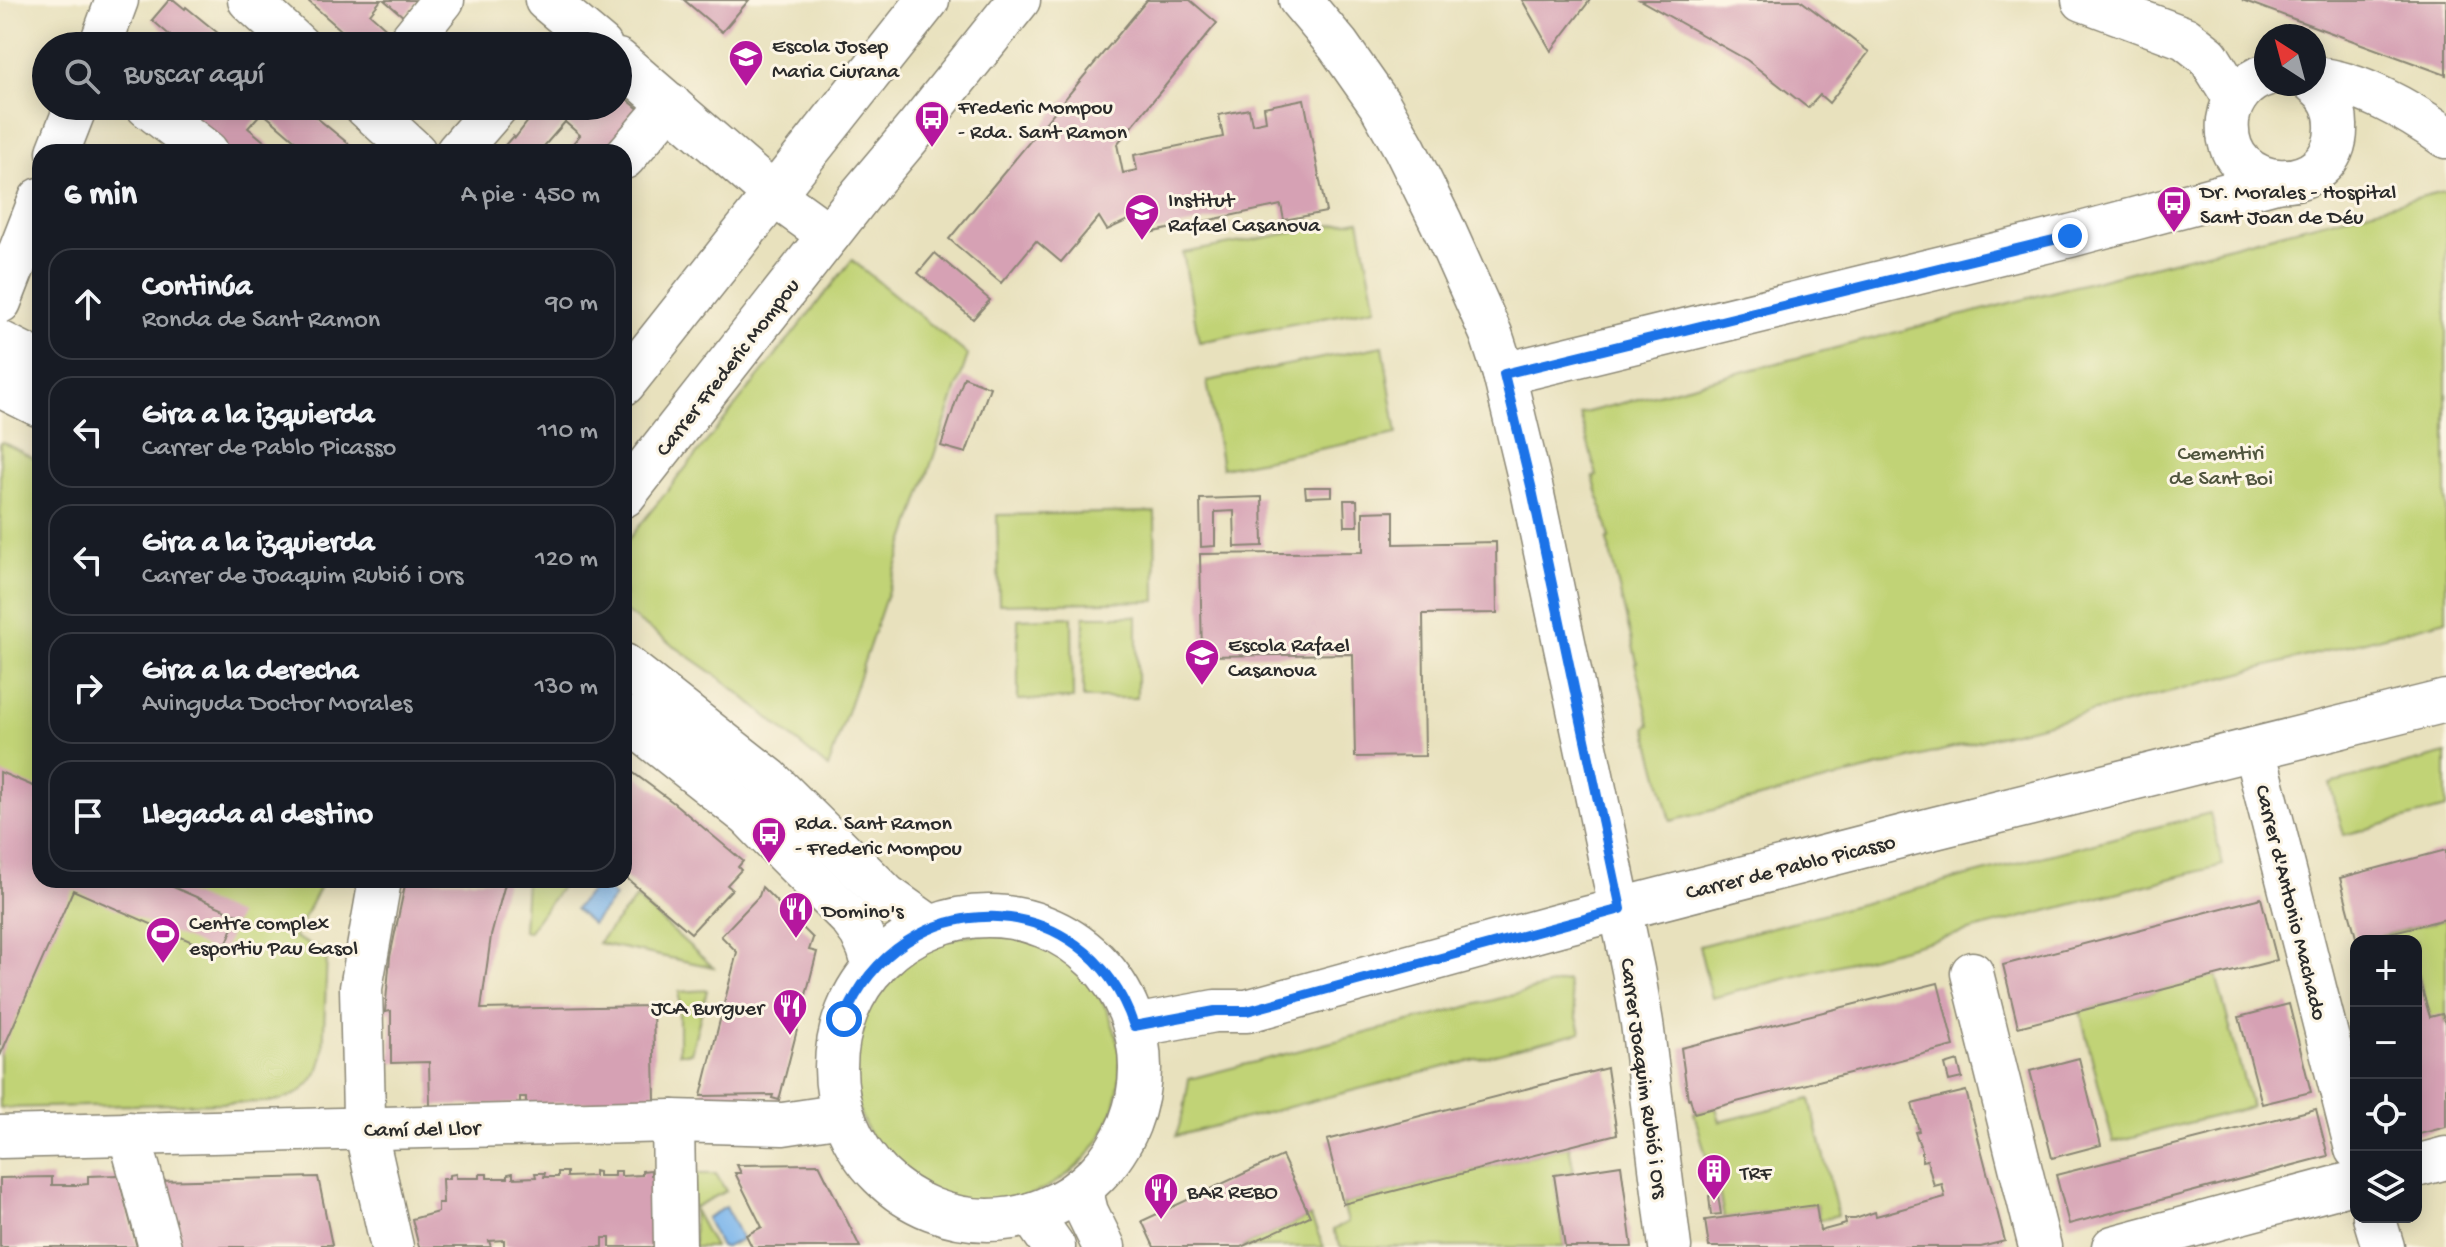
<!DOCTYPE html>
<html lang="es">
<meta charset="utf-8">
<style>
body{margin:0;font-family:"Gochi Hand",sans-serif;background:#242831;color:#f1f3f6}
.controls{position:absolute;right:24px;bottom:24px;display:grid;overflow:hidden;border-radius:16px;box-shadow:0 4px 20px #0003}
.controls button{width:72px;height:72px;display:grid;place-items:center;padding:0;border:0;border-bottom:2px solid #363941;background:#171b24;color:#f1f3f6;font:40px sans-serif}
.compass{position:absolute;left:2254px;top:24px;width:72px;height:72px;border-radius:50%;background:#171b24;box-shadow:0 4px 20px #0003;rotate:324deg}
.stop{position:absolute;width:24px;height:24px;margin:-18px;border:6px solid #1a73e8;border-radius:50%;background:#fff}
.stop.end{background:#1a73e8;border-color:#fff;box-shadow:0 2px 8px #0008}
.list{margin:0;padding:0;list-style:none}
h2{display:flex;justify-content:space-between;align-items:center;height:104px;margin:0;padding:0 32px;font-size:34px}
h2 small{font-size:26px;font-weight:400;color:#9ea1a6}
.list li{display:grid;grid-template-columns:52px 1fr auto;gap:24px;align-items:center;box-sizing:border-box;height:112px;margin:0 16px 16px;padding:0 16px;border:2px solid #363941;border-radius:24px}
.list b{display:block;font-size:30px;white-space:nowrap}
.list p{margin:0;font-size:26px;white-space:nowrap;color:#9ea1a6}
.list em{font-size:26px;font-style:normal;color:#9ea1a6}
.icon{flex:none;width:44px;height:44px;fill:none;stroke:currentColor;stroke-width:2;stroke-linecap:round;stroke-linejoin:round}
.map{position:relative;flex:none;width:2446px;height:1247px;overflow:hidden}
.search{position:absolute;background:#171b24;box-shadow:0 4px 20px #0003;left:32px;top:32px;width:600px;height:88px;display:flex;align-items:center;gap:20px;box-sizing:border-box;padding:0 28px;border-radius:44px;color:#9ea1a6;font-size:30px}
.panel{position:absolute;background:#171b24;box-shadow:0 4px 20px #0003;left:32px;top:144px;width:600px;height:744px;border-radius:24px}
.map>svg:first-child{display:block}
.green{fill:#c1d376;stroke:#767f50;stroke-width:2}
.water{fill:#7ab5ec;stroke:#52708c;stroke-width:2}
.building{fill:#d6a1b4}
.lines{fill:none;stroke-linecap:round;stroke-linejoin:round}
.minor-casing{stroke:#8a8674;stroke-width:45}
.minor{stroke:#fff;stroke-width:42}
.route{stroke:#1a73e8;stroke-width:10}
.labels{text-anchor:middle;stroke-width:6;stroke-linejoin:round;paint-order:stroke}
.poi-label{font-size:22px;fill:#2b2b2b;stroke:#fcf5e5;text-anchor:start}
.street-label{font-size:22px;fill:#2b2b2b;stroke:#fcf5e5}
.park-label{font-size:22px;fill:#50553e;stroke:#fcf5e5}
</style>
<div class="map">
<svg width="2446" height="1247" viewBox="0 0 2446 1247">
<rect width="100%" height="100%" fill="#fcf5e5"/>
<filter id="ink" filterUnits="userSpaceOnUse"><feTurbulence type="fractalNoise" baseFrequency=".0125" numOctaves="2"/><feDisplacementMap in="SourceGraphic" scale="16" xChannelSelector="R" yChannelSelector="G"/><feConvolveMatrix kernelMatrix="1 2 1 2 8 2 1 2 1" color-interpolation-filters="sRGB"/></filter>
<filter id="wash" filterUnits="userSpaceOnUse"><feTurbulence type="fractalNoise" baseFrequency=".006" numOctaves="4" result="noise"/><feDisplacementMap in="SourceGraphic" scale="32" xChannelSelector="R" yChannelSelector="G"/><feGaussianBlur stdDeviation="1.8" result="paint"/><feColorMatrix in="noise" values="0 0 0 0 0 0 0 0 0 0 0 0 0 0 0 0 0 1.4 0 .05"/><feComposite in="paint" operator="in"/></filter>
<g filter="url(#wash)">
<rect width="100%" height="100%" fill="#e8e1bd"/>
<g class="green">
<path d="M2443 191 2446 193V620L1671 821 1646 727 1650 725 1635 663 1637 662 1607 540 1610 538 1593 477 1597 476 1580 414Z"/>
<path d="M1359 220 1376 308 1199 342 1183 253Z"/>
<path d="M852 260 968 355 828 768 727 683 624 611V545Z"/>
<path d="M1383 346 1397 434 1222 468 1207 381Z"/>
<path d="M2 442 40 461V880H323L294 937 327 953 323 1056C316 1085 298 1099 268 1102L0 1108V443Z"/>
<path d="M1155 512 1156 601 999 604 997 515Z"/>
<path d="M1084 616H1137V698H1083Z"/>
<path d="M1072 617 1073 699 1018 700V619Z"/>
<path d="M2446 754V808L2344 835 2330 784Z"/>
<path d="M2210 813 2223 865 1712 998 1699 946Z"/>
<path d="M526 880H566L528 932 523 931Z"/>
<path d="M636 898 713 967 598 943Z"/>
<path d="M2446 919V1023L2430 1017 2418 974H2416V941H2362Z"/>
<circle cx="986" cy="1068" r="134"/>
<path d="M2216 975 2251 1107 2113 1142 2080 1011Z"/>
<path d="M1567 981 1581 1032 1176 1136 1184 1110 1189 1079Z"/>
<path d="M707 990 691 1053H679V992Z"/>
<path d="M1810 1099 1838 1215 1819 1220 1816 1205 1724 1218 1715 1169 1710 1170 1694 1113 1716 1107 1720 1122Z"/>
<path d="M1569 1146 1574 1172 1554 1175 1565 1247H1341L1333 1230 1348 1222 1343 1204Z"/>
<path d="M692 1174H716L726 1191 693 1208 714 1247H694Z"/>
<path d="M1310 1216 1324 1247H1241Z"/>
</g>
<g class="water">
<path d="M598 882 615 897 592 924 575 909Z"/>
<path d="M726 1207 742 1239 726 1247H721L706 1218Z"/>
</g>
<g id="blocks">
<g class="building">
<path d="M169 0H174L185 9 186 7 224 38 222 40 229 46H166L173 38 152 20Z"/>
<path d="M307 0H381L370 14 391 33 380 46 358 45Z"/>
<path d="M384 0H418L404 17Z"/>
<path d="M684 0H749L722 32Z"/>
<path d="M1147 0H1190L1217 23 1117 144 1123 173 1137 170 1134 155 1223 137 1219 115 1249 109 1252 124 1266 121 1264 107 1304 99 1326 212 1284 220 1281 205 1149 233 1146 217 1126 221 1107 230 1099 217 1061 262 1036 241 1001 283 949 239Z"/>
<path d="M1522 0H1590L1551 51Z"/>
<path d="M1640 0H1800L1869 52 1829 103 1820 95 1808 108 1747 60Z"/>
<path d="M2242 0H2446V75Z"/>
<path d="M618 92 641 111 609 152H566L580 135 565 122 539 152H499L513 136 515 138 535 112 534 110 537 106H594L600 111 604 106H618Z"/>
<path d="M177 106H300L310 114 311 113 350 145 349 147 354 152H293L299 144 262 112 248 128 277 152H229Z"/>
<path d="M935 253 990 300 973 319 918 273Z"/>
<path d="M964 377 990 387 966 453 941 446Z"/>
<path d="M1305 487H1332V496L1306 497Z"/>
<path d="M1262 497 1263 546 1235 547 1234 511 1215 512V546L1201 547 1200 499Z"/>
<path d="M1344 500H1357L1358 526H1345Z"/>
<path d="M1394 511V544L1496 542 1497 613 1423 614 1425 756 1355 757 1353 654 1202 656 1200 554 1363 552V512Z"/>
<path d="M624 766 674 803 743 861 738 867 741 870 727 885 732 889 691 933 624 876Z"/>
<path d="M0 772 40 789V880H157L238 915 222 955 73 890 0 1056Z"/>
<path d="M2446 850V919L2357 941 2340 878Z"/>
<path d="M406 880H506L491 936 481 1009 653 1006 655 1101 526 1104V1097H520V1104L430 1106 429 1062 391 1063V1011L385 1012 390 957Z"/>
<path d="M762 887 813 938 809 950 817 952 779 1100 772 1098 773 1095 701 1096 737 952 721 936 759 896Z"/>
<path d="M2261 898 2277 960 2018 1027 2003 965Z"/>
<path d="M2416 968 2430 1017 2442 1014 2446 1023V1127L2416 1135Z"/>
<path d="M1938 983 1954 1046 1694 1113 1690 1098 1688 1099 1681 1048Z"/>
<path d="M2289 1004 2311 1092 2262 1104 2239 1017Z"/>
<path d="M2079 1058 2101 1145 2052 1158 2030 1071Z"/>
<path d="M1958 1061 1962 1078 1949 1081 1945 1065Z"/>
<path d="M1607 1068 1617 1134 1343 1204 1327 1140Z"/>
<path d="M1966 1091 2005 1241 1981 1247H1709L1705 1220 1816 1205 1820 1231 1846 1224 1845 1219H1855L1875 1212 1876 1216 1945 1197 1942 1184 1934 1186 1927 1160 1922 1161V1151L1915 1132 1919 1131 1912 1104Z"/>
<path d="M2316 1109 2328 1156 2069 1224 2056 1175Z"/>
<path d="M1282 1156 1310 1216 1241 1247H1154L1142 1221Z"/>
<path d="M819 1164 860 1247H752L746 1235 762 1227 735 1173H741L737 1165Z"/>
<path d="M1621 1165 1632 1247H1565L1554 1175Z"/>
<path d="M651 1170V1175H657L658 1237H654V1247H610V1238H603V1247H504V1240L489 1241 491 1247H419L412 1219 438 1212V1203H443L442 1179H449V1175L456 1174V1178H480V1174H487V1178H508V1174L513 1173V1178L536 1177 535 1173H545L544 1177H558V1172H567V1177L594 1176V1171L598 1172V1176H614V1171H621V1176L642 1175V1171Z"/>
<path d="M118 1175 137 1247H0V1178L52 1177V1185H77L88 1184V1176Z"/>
<path d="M318 1177 332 1245H322V1247H174L157 1181Z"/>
<path d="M1718 1195 1721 1214 1711 1215 1709 1196Z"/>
</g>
</g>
</g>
<g filter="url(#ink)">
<use href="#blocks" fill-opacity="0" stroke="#8a8674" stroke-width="2"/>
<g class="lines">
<g class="minor-casing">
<g id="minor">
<path d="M249 0 299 46"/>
<path d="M546 0 601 46"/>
<path d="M1300 0 1338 45 1380 105 1405 149 1441 222 1491 334 1504 374 1532 490 1633 970 1642 1023 1670 1247"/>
<path d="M2083 0 2185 38 2208 56 2235 99"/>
<path d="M100 46 117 0"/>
<path d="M406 46 443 0"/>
<path d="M618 60 775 196 829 235"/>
<path d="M2266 75C2246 81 2231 98 2228 120 2221 198 2339 201 2336 125 2336 108 2328 93 2314 83"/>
<path d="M2314 78C2359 82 2410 111 2446 137"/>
<path d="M147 106 207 152"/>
<path d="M365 106 415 152"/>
<path d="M58 152 76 106"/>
<path d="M457 152 497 106"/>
<path d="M624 158 670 104"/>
<path d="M0 302 40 199"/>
<path d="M0 342 40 362"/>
<path d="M1504 374 2070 236 2276 181"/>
<path d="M624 384 928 0"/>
<path d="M0 386 40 406"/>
<path d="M624 496 862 193 915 130 1019 0"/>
<path d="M624 665 769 779 886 895 931 927"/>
<path d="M624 717 749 816 785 853 850 918 861 933 868 948 874 968"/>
<path d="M2254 749 2356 1149"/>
<path d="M380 880 361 988 364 1115 365 1128 392 1247"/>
<circle cx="988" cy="1068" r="152"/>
<path d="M1972 973 2040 1247"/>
<path d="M1134 1026 1215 1011H1247L1559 925 1935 828 2446 701"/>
<path d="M673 1121 675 1247"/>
<path d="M129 1133 160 1247"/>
<path d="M0 1137 673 1121 783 1124 843 1115"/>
<path d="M2416 1166 2446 1158"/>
<path d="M1081 1188 1087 1212 1104 1247"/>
<path d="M1031 1214 1054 1247"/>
<path d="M2374 1217 2383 1247"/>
<path d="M2113 1247 2356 1182"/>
</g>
</g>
<use href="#minor" class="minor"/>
</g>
</g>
<g class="lines" filter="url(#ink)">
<path class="route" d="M844 1019C901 881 1086 882 1134 1026L1215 1011H1247L1621 909 1532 490 1504 374 2070 236"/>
</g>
<defs>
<g id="school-pin" transform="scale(1.8)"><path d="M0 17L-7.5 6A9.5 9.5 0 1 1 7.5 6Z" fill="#b5179e" stroke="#fcf5e5"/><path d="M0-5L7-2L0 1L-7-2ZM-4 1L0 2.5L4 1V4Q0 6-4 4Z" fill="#fff"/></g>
<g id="bus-pin" transform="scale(1.8)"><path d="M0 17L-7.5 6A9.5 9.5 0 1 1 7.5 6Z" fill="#b5179e" stroke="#fcf5e5"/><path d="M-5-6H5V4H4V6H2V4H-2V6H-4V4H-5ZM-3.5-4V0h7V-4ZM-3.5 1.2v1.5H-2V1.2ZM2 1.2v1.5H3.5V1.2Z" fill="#fff"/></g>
<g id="restaurant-pin" transform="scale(1.8)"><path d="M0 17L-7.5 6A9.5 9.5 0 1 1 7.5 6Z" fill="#b5179e" stroke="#fcf5e5"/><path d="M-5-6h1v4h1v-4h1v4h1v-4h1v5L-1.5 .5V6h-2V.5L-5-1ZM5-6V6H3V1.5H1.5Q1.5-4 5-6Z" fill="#fff"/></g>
<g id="stadium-pin" transform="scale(1.8)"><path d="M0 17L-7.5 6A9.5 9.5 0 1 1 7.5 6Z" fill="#b5179e" stroke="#fcf5e5"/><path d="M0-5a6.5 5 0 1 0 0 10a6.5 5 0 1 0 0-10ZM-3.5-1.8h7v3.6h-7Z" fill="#fff"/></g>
<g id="building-pin" transform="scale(1.8)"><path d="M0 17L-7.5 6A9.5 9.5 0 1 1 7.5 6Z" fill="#b5179e" stroke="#fcf5e5"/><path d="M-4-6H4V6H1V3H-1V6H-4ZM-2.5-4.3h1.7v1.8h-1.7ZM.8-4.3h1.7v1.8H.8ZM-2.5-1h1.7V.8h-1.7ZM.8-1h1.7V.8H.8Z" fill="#fff"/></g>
</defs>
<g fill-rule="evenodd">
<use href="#school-pin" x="746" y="57"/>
<use href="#bus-pin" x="932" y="118"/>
<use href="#bus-pin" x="2174" y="203"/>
<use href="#school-pin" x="1142" y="211"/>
<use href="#school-pin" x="1202" y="656"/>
<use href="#bus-pin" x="769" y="834"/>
<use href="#restaurant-pin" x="796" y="909"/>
<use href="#stadium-pin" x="163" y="934"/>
<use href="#restaurant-pin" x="790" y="1006"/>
<use href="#building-pin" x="1714" y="1171"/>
<use href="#restaurant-pin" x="1161" y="1190"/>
</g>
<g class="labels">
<g class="poi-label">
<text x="772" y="52">Escola Josep<tspan x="772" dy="25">Maria Ciurana</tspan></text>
<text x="958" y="113">Frederic Mompou<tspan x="958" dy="25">- Rda. Sant Ramon</tspan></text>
<text x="2200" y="198">Dr. Morales - Hospital<tspan x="2200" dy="25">Sant Joan de Déu</tspan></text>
<text x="1168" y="206">Institut<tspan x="1168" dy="25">Rafael Casanova</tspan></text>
<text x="1228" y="651">Escola Rafael<tspan x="1228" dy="25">Casanova</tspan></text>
<text x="795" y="829">Rda. Sant Ramon<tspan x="795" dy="25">- Frederic Mompou</tspan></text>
<text x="822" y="917">Domino's</text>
<text x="189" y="929">Centre complex<tspan x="189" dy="25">esportiu Pau Gasol</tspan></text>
<text x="764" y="1014" text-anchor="end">JCA Burguer</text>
<text x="1740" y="1179">TRF</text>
<text x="1187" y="1198">BAR REBO</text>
</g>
<g class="street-label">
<text transform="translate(726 366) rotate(-52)" y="8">Carrer Frederic Mompou</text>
<text transform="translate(1790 865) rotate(-14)" y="8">Carrer de Pablo Picasso</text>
<text transform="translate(2293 902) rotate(76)" y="8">Carrer d'Antonio Machado</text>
<text transform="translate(1646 1078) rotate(82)" y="8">Carrer Joaquim Rubió i Ors</text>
<text transform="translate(422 1127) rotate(-1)" y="8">Camí del Llor</text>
</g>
<g class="park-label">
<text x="2221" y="459">Cementiri<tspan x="2221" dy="25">de Sant Boi</tspan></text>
</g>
</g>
</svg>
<div class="controls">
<button>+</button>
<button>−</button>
<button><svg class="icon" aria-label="locate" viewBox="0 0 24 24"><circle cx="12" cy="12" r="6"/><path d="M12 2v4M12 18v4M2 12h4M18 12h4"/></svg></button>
<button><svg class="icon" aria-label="layers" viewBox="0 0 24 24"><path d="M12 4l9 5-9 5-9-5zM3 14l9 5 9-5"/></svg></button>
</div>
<svg class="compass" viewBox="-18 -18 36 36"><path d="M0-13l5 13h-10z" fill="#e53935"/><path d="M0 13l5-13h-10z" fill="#9ea1a6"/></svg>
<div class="stop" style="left:844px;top:1019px"></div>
<div class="stop end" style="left:2070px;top:236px"></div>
<div class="search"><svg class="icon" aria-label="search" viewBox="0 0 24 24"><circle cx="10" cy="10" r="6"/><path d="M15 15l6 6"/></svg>Buscar aquí</div>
<section class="panel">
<h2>6 min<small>A pie · 450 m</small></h2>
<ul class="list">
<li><svg class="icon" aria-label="ahead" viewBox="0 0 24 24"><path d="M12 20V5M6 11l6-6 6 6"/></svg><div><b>Continúa</b><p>Ronda de Sant Ramon</p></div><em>90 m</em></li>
<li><svg class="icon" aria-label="left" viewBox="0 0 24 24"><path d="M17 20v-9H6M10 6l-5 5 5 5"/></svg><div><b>Gira a la izquierda</b><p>Carrer de Pablo Picasso</p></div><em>110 m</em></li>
<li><svg class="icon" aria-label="left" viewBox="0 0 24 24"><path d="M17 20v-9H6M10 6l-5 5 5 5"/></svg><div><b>Gira a la izquierda</b><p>Carrer de Joaquim Rubió i Ors</p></div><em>120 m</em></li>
<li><svg class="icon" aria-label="right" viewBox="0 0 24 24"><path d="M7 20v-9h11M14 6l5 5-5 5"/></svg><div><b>Gira a la derecha</b><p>Avinguda Doctor Morales</p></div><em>130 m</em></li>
<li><svg class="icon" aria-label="arrive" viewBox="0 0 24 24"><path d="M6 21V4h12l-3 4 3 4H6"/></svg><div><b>Llegada al destino</b></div></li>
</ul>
</section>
</div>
